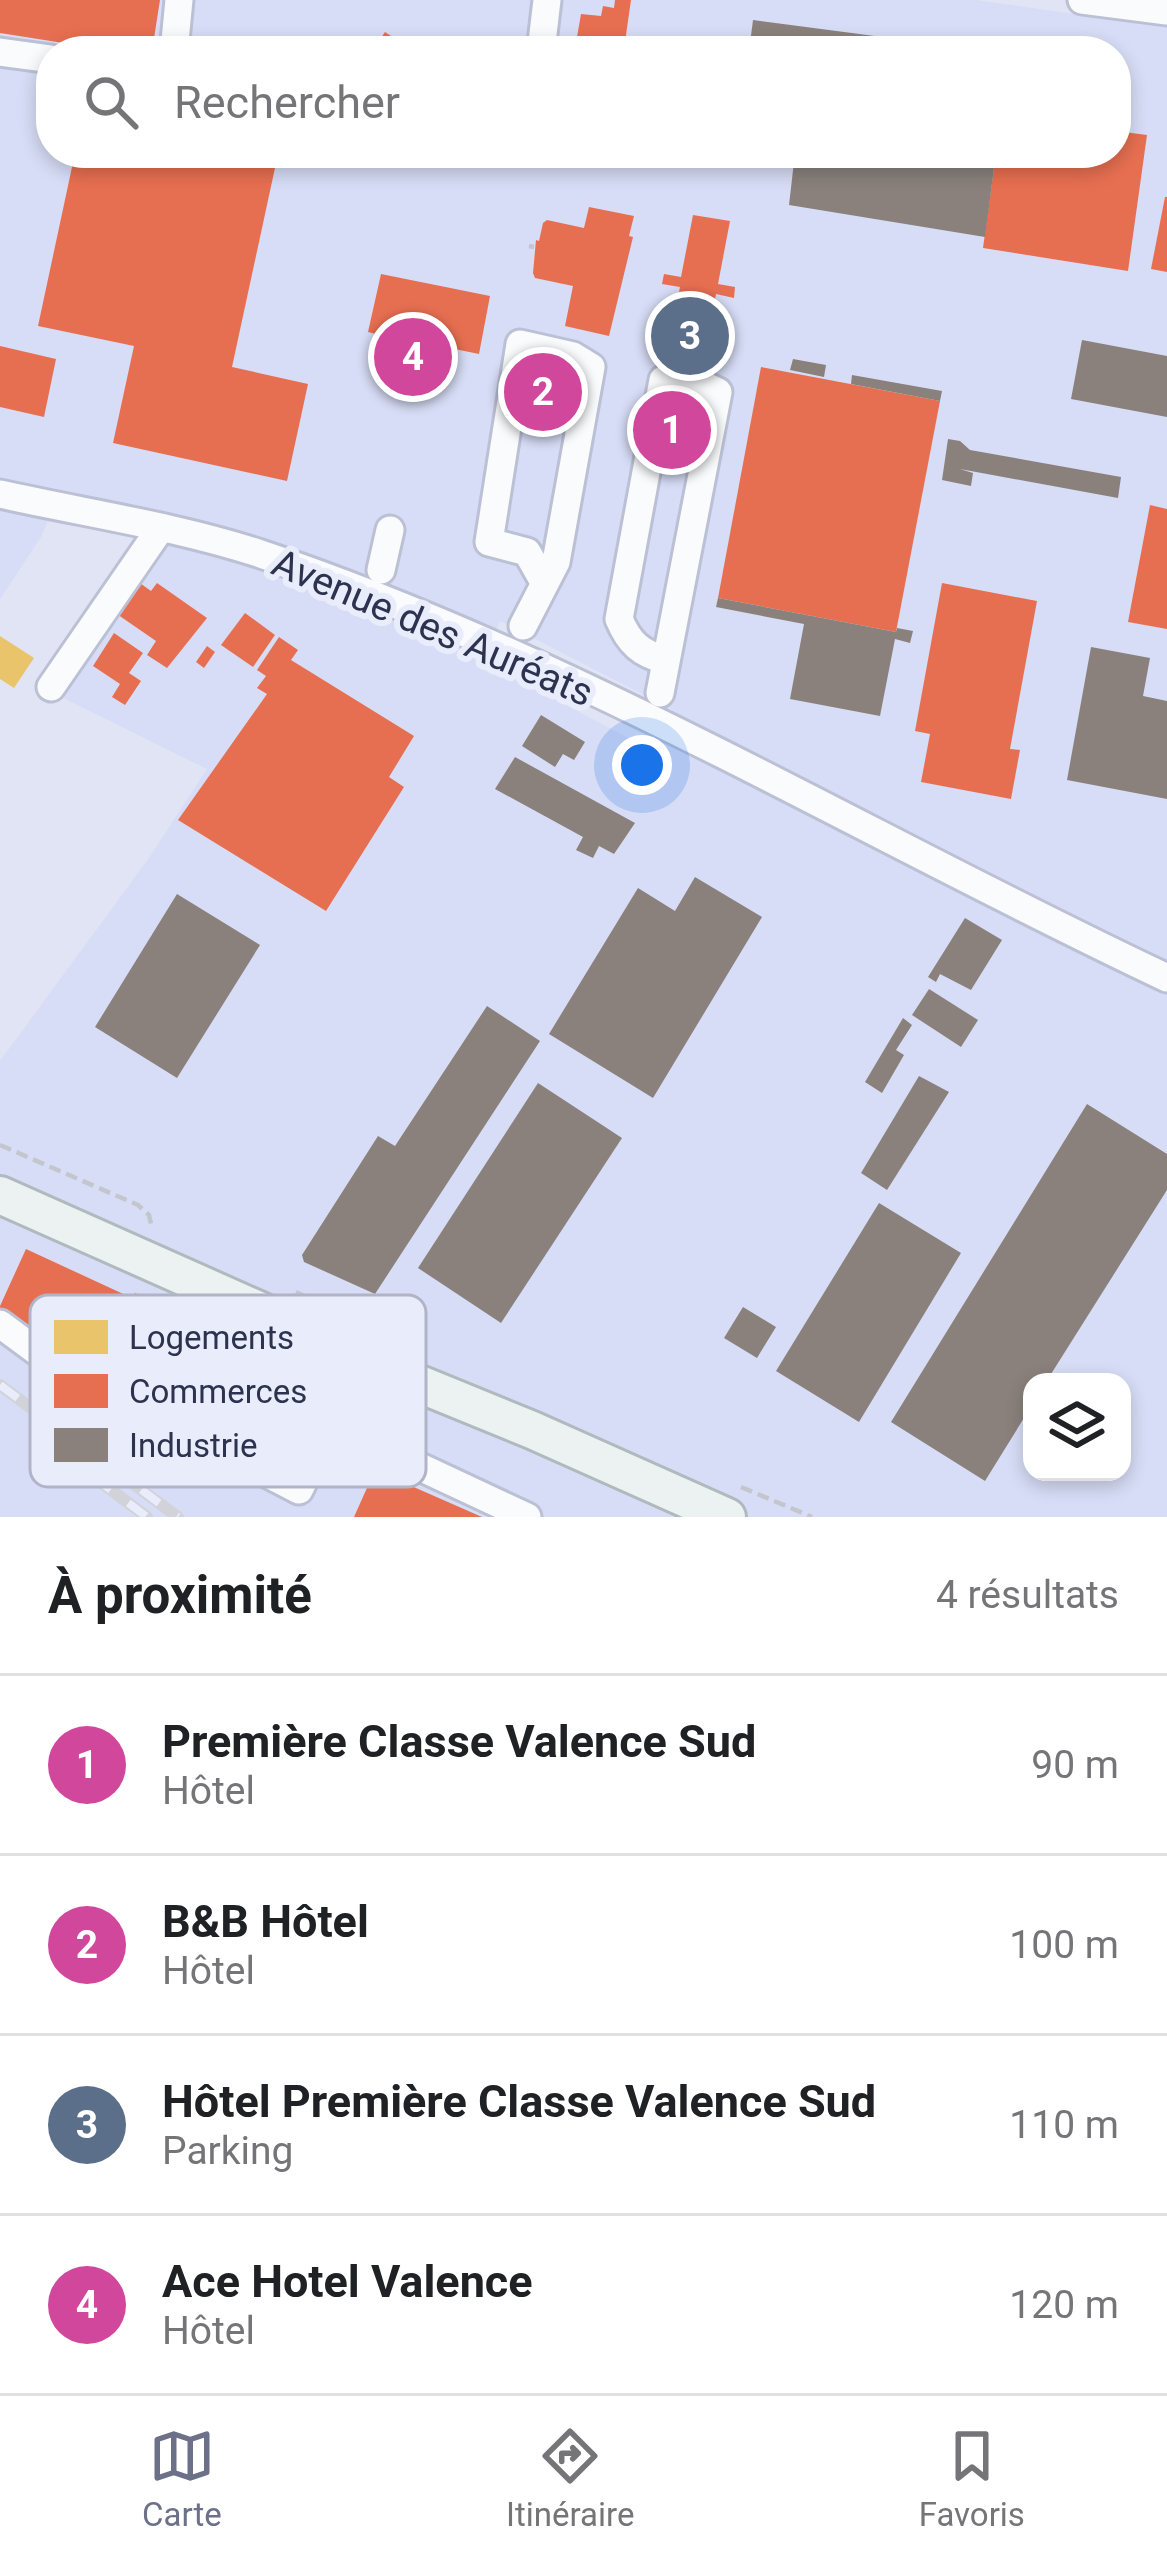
<!DOCTYPE html>
<html lang="fr">
<meta charset="utf-8">
<style>
body{margin:0;font-family:Roboto,sans-serif;background:#f6f6f6;color:#202124}
.controls{position:absolute;right:36px;bottom:36px;display:grid;overflow:hidden;border-radius:24px;box-shadow:0 6px 18px #0003}
.controls button{width:108px;height:108px;display:grid;place-items:center;padding:0;border:0;border-bottom:3px solid #e0e0e0;background:#fff;color:#202124;font:60px sans-serif}
.you{position:absolute;left:642px;top:765px;width:42px;height:42px;margin:-30px;border:9px solid #fff;border-radius:50%;background:#1a73e8;box-shadow:0 0 0 18px #1a73e833}
.badge{display:grid;place-items:center;width:78px;height:78px;border-radius:50%;background:#6c7089;color:#fff;font-size:39px;font-weight:700}
.pin{position:absolute;translate:-50% -50%;border:6px solid #fff;box-shadow:0 3px 12px #0006}
.list{margin:0;padding:0;list-style:none}
h2{display:flex;justify-content:space-between;align-items:center;height:156px;margin:0;padding:0 48px;font-size:51px}
h2 small{font-size:39px;font-weight:400;color:#757577}
.list li{display:grid;grid-template-columns:78px 1fr auto;gap:36px;align-items:center;box-sizing:border-box;height:180px;padding:0 48px;border-top:3px solid #e0e0e0}
.list b{display:block;font-size:45px;white-space:nowrap}
.list p{margin:0;font-size:39px;white-space:nowrap;color:#757577}
.list em{font-size:39px;font-style:normal;color:#757577}
.icon{flex:none;width:66px;height:66px;fill:none;stroke:currentColor;stroke-width:2;stroke-linecap:round;stroke-linejoin:round}
.map{position:relative;flex:none;width:1167px;height:1517px;overflow:hidden}
.search{position:absolute;background:#fff;box-shadow:0 6px 18px #0003;left:36px;right:36px;top:36px;height:132px;display:flex;align-items:center;gap:30px;box-sizing:border-box;padding:0 42px;border-radius:48px;color:#757577;font-size:45px}
.sheet{height:876px;background:#fff}
nav{display:flex;justify-content:space-around;align-items:center;box-sizing:border-box;height:168px;border-top:3px solid #e0e0e0;background:#fff;font-size:33px;color:#757577}
nav a{display:grid;justify-items:center;gap:6px}
nav .on{color:#6c7089}
.map>svg:first-child{display:block}
.built{fill:#d7ddf6;fill-rule:evenodd}
.homes{fill:#e9c46a}
.shops{fill:#e76f51}
.industry{fill:#8a817c}
.lines{fill:none;stroke-linecap:round;stroke-linejoin:round}
.minor-casing{stroke:#bbc0d4;stroke-width:33}
.major-casing{stroke:#afbabe;stroke-width:42}
.path{stroke:#c4c6ce;stroke-width:4.5;stroke-dasharray:12 6;stroke-linecap:butt}
.minor{stroke:#fafbfd;stroke-width:27}
.major{stroke:#ecf1f1;stroke-width:36}
.rail-casing{stroke:#d2d3d9;stroke-width:12}
.rail{stroke:#e9ecfb;stroke-width:8;stroke-dasharray:22;stroke-linecap:butt}
.labels{text-anchor:middle;stroke-width:12;stroke-linejoin:round;paint-order:stroke}
.street-label{font-size:39px;fill:#2d324f;stroke:#e9ecfb}
.key{fill:#e9ecfb;stroke:#b1b4c7;stroke-width:3}
.key-label{font-size:33px;fill:#2d324f}
</style>
<div class="map">
<svg width="1167" height="1517" viewBox="0 0 1167 1517">
<rect width="100%" height="100%" fill="#e0e4f4"/>
<path class="built" d="M0 0H976L1167 27V1517H0V1061L149 858 207 769 61 697 165 514 60 492 41 537 0 599ZM51 51H1116V153H51ZM500 621 673 710 657 753 482 661ZM1032 1382H1122V1472H1032Z"/>
<path class="homes" d="M0 636 34 658 14 688 0 679Z"/>
<g class="shops">
<path d="M0 0H160L152 51H114L0 33Z"/>
<path d="M615 0H631L624 49 576 43 581 14 601 16 603 6 614 8Z"/>
<path d="M385 32 414 51H372Z"/>
<path d="M1116 131 1147 135 1128 271 983 248 996 153H1116Z"/>
<path d="M75 153 278 154 232 367 308 384 287 481 113 443 134 346 38 326Z"/>
<path d="M580 153H661L659 167Z"/>
<path d="M1165 197H1167V272L1151 269Z"/>
<path d="M589 207 634 216 629 236 633 237 609 336 565 326 573 286 535 278 533 273 536 240 539 241 543 223 547 220 584 228Z"/>
<path d="M693 215 730 221 718 284 735 287 734 298 716 294 704 356 668 351 680 287 662 284 664 274 681 277Z"/>
<path d="M381 274 490 296 479 354 440 346V350L368 332Z"/>
<path d="M0 346 56 359 44 417 0 407Z"/>
<path d="M761 367 940 401 896 632 718 598Z"/>
<path d="M1150 505 1167 509V629L1128 622Z"/>
<path d="M133 578 151 591 157 583 207 618 167 668 147 655 156 641 111 610Z"/>
<path d="M942 583 1037 601 1010 749 1020 750 1011 799 921 782 930 734 915 731Z"/>
<path d="M245 613 275 635 253 667 221 645Z"/>
<path d="M114 633 143 653 129 673 141 681 125 705 112 697 120 684 93 666Z"/>
<path d="M279 637 298 650 291 660 414 736 389 777 404 787 326 911 178 820 267 694 257 688 266 676 257 670Z"/>
<path d="M207 646 215 652 204 668 196 662Z"/>
<path d="M26 1249 132 1298 135 1293 190 1317 187 1323 198 1328 192 1341 256 1369 259 1379 233 1437 141 1396 147 1384 0 1317V1306Z"/>
<path d="M375 1470 482 1517H354Z"/>
</g>
<g class="industry">
<path d="M753 20 966 48V51H749Z"/>
<path d="M795 153H996L985 237 789 205Z"/>
<path d="M1082 340 1167 356V417L1071 399Z"/>
<path d="M793 359 826 365 824 377 790 370Z"/>
<path d="M852 375 942 391 940 401 851 384Z"/>
<path d="M948 439 960 441 970 450 1121 477 1118 498 960 469 973 473 971 486 942 480Z"/>
<path d="M718 598 896 632 897 628 913 631 910 643 895 639 880 716 790 699 804 624 716 607Z"/>
<path d="M1091 647 1150 658 1143 696 1167 701V799L1067 780Z"/>
<path d="M541 715 585 742 574 760 563 754 555 767 522 746Z"/>
<path d="M515 757 635 823 614 854 599 846 593 858 576 850 583 837 495 789Z"/>
<path d="M695 877 762 917 653 1098 549 1034 638 888 675 911Z"/>
<path d="M177 894 260 945 177 1078 95 1027Z"/>
<path d="M965 918 1002 940 971 990 940 974 936 982 928 977Z"/>
<path d="M929 989 978 1020 961 1047 912 1015Z"/>
<path d="M487 1006 540 1041 375 1294 304 1262 302 1255 378 1136 395 1146Z"/>
<path d="M903 1018 912 1025 896 1050 904 1055 882 1093 865 1082Z"/>
<path d="M919 1076 949 1092 887 1190 861 1173Z"/>
<path d="M538 1083 622 1138 501 1323 418 1268Z"/>
<path d="M1087 1104 1167 1154V1190L1046 1382H1032V1405L985 1481 891 1422Z"/>
<path d="M879 1203 961 1253 859 1422 776 1371Z"/>
<path d="M743 1307 776 1327 757 1358 724 1338Z"/>
</g>
<g class="lines">
<g class="minor-casing">
<g id="minor">
<path d="M1082 0 1167 11"/>
<path d="M174 51 179 0"/>
<path d="M541 51 547 0"/>
<path d="M0 52 51 59"/>
<path d="M0 494C85 513 175 526 258 553 575 659 865 836 1167 978"/>
<path d="M381 570 390 530"/>
<path d="M523 626 556 562 591 367 573 356 520 344 489 542 527 552 544 582"/>
<path d="M51 687 160 529"/>
<path d="M660 693 718 392 699 383 663 380 619 619C629 643 641 654 666 660"/>
<path d="M0 1324 50 1361 299 1490 362 1361"/>
<path d="M414 1382 388 1452 527 1517"/>
<path d="M238 1458 273 1378 337 1407"/>
</g>
</g>
<g class="major-casing">
<path id="major" d="M0 1195 263 1312 319 1343 532 1430 727 1517"/>
</g>
<g class="path">
<path d="M529 246 534 247"/>
<path d="M0 1145 138 1205 149 1215 152 1228"/>
<path d="M296 1292 417 1347"/>
<path d="M741 1487 812 1517"/>
</g>
<use href="#minor" class="minor"/>
<use href="#major" class="major"/>
<g class="rail-casing">
<g id="rail">
<path d="M0 1385 178 1517"/>
<path d="M58 1450 147 1517"/>
</g>
</g>
<use href="#rail" class="rail"/>
</g>
<g class="labels">
<g class="street-label">
<text transform="translate(433 627) rotate(23)" y="14">Avenue des Auréats</text>
</g>
</g>
<rect x="30" y="1295" width="396" height="192" rx="18" class="key"/>
<rect x="54" y="1320" width="54" height="34" fill="#e9c46a"/>
<rect x="54" y="1374" width="54" height="34" fill="#e76f51"/>
<rect x="54" y="1428" width="54" height="34" fill="#8a817c"/>
<g class="key-label">
<text x="129" y="1349">Logements</text>
<text x="129" y="1403">Commerces</text>
<text x="129" y="1457">Industrie</text>
</g>
</svg>
<div class="controls">
<button><svg class="icon" aria-label="layers" viewBox="0 0 24 24"><path d="M12 4l9 5-9 5-9-5zM3 14l9 5 9-5"/></svg></button>
</div>
<div class="you"></div>
<div class="pin badge" style="left:672px;top:430px;background:#d1479c">1</div>
<div class="pin badge" style="left:543px;top:392px;background:#d1479c">2</div>
<div class="pin badge" style="left:690px;top:336px;background:#5c6f8a">3</div>
<div class="pin badge" style="left:413px;top:357px;background:#d1479c">4</div>
<div class="search"><svg class="icon" aria-label="search" viewBox="0 0 24 24"><circle cx="10" cy="10" r="6"/><path d="M15 15l6 6"/></svg>Rechercher</div>
</div>
<section class="sheet">
<h2>À proximité<small>4 résultats</small></h2>
<ul class="list">
<li><span class="badge" style="background:#d1479c">1</span><div><b>Première Classe Valence Sud</b><p>Hôtel</p></div><em>90 m</em></li>
<li><span class="badge" style="background:#d1479c">2</span><div><b>B&amp;B Hôtel</b><p>Hôtel</p></div><em>100 m</em></li>
<li><span class="badge" style="background:#5c6f8a">3</span><div><b>Hôtel Première Classe Valence Sud</b><p>Parking</p></div><em>110 m</em></li>
<li><span class="badge" style="background:#d1479c">4</span><div><b>Ace Hotel Valence</b><p>Hôtel</p></div><em>120 m</em></li>
</ul>
</section>
<nav>
<a class="on"><svg class="icon" aria-label="map" viewBox="0 0 24 24"><path d="M3 6l6-2 6 2 6-2v14l-6 2-6-2-6 2zM9 4v14M15 6v14"/></svg>Carte</a>
<a><svg class="icon" aria-label="directions" viewBox="0 0 24 24"><path d="M12 3l9 9-9 9-9-9zM9 14v-3h6M13 9l2 2-2 2"/></svg>Itinéraire</a>
<a><svg class="icon" aria-label="saved" viewBox="0 0 24 24"><path d="M7 4h10v16l-5-4-5 4z"/></svg>Favoris</a>
</nav>
